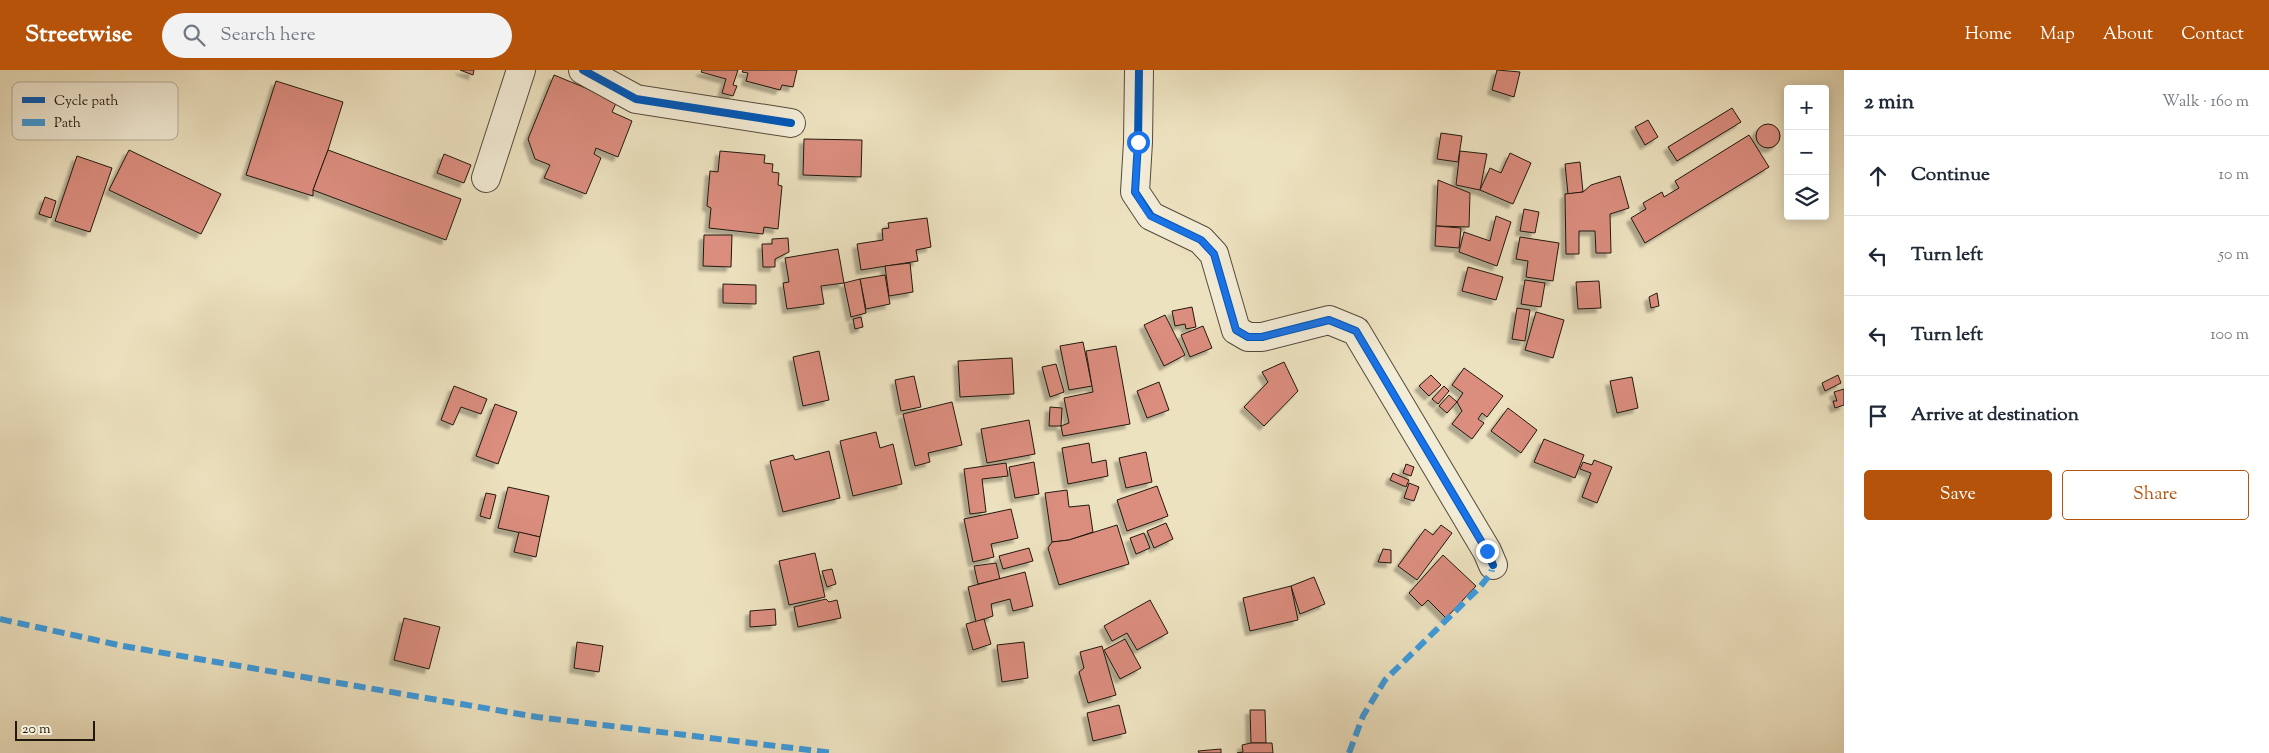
<!DOCTYPE html>
<meta charset="utf-8">
<style>
body{margin:0;font-family:"Sorts Mill Goudy",serif;background:#f2f2f3;color:#1f2937}
.controls{position:absolute;right:15px;top:15px;display:grid;overflow:hidden;border-radius:5px;box-shadow:0 2px 12px #0003}
.controls button{width:45px;height:45px;display:grid;place-items:center;padding:0;border:0;border-bottom:1px solid #e0e1e3;background:#fff;color:#1f2937;font:25px sans-serif}
.scale{position:absolute;left:15px;bottom:12px;width:80px;box-sizing:border-box;padding-left:5px;border:2px solid #21190f;border-top:0;font-size:14px;line-height:18px;white-space:nowrap;color:#21190f;-webkit-text-stroke:4px #f3ecd6;paint-order:stroke}
.stop{position:absolute;width:15px;height:15px;margin:-11px;border:4px solid #1a73e8;border-radius:50%;background:#fff}
.stop.end{background:#1a73e8;border-color:#fff;box-shadow:0 1px 5px #0008}
.list{margin:0;padding:0;list-style:none}
h2{display:flex;justify-content:space-between;align-items:center;height:65px;margin:0;padding:0 20px;font-size:21px}
h2 small{font-size:16px;font-weight:400;color:#747a83}
.list li{display:grid;grid-template-columns:32px 1fr auto;gap:15px;align-items:center;box-sizing:border-box;height:80px;padding:0 20px;border-top:1px solid #e0e1e3}
.list b{display:block;font-size:19px;white-space:nowrap}
.list em{font-size:16px;font-style:normal;color:#747a83}
.actions{display:flex;gap:10px;padding:15px 20px}
.actions a{flex:1;padding:11px 0;border:1px solid #b45309;border-radius:5px;text-align:center;font-size:18px;color:#b45309}
.actions .main{background:#b45309;color:#fff}
.icon{flex:none;width:28px;height:28px;fill:none;stroke:currentColor;stroke-width:2;stroke-linecap:round;stroke-linejoin:round}
.map{position:relative;flex:none;width:1844px;height:683px;overflow:hidden}
header{display:flex;align-items:center;gap:30px;box-sizing:border-box;height:70px;padding:0 25px;background:#b45309;color:#fff}
header strong{font-size:24px}
nav{display:flex;gap:28px;margin-inline-start:auto;font-size:18px}
.search{width:350px;height:45px;background:#f2f2f3;display:flex;align-items:center;gap:12px;box-sizing:border-box;padding:0 18px;border-radius:28px;color:#747a83;font-size:19px}
main{display:flex}
aside{flex:1;background:#fff}
.map>svg:first-child{display:block}
.building{fill:#db8d7e;stroke:#21190f;filter:url(#shadow)}
.lines{fill:none;stroke-linecap:round;stroke-linejoin:round}
.minor-casing{stroke:#544b3b;stroke-width:30}
.minor{stroke:#f3ecd6;stroke-width:28}
.quiet{stroke:#3c9bde;stroke-width:6;stroke-dasharray:12 6;stroke-linecap:butt}
.cycleway-casing{stroke:#f3ecd6;stroke-width:11}
.cycleway{stroke:#0057b8;stroke-width:8}
.route{stroke:#1a73e8;stroke-width:6}
.key{fill:#f3ecd6;stroke:#b4ad9a;stroke-width:1}
.key-label{font-size:14px;fill:#21190f}
</style>
<header>
<strong>Streetwise</strong>
<div class="search"><svg class="icon" aria-label="search" viewBox="0 0 24 24"><circle cx="10" cy="10" r="6"/><path d="M15 15l6 6"/></svg>Search here</div>
<nav><a>Home</a><a>Map</a><a>About</a><a>Contact</a></nav>
</header>
<main>
<div class="map">
<svg width="1844" height="683" viewBox="0 0 1844 683">
<defs>
<filter id="shadow"><feDropShadow dx="-4.5" dy="4.5" stdDeviation="1" flood-color="#0004"/></filter>
</defs>
<rect width="100%" height="100%" fill="#ede2c0"/>
<filter id="stains"><feTurbulence type="fractalNoise" baseFrequency=".004" numOctaves="4"/><feColorMatrix values="0 0 0 0 .2 0 0 0 0 .09 0 0 0 0 .02 0 0 0 .5 -.17"/></filter>
<radialGradient id="worn" r=".72"><stop offset=".6" stop-color="#630" stop-opacity="0"/><stop offset="1" stop-color="#630" stop-opacity=".3"/></radialGradient>
<g class="building">
<path d="M460 0H474L473 5Z"/>
<path d="M702 0H738L733 15 737 16 733 26 722 23 726 9 701 2Z"/>
<path d="M743 0H797L793 17 782 15 780 20 746 11 748 3 742 2Z"/>
<path d="M1497 0 1520 2 1514 27 1492 20Z"/>
<path d="M554 5 617 31 612 42 632 51 618 87 596 78 594 84 601 88 586 124 544 108 550 95 535 89 528 69Z"/>
<path d="M276 11 343 32 328 80 313 120V126L246 105Z"/>
<path d="M1732 38 1741 52 1677 91 1668 77Z"/>
<path d="M1648 50 1658 67 1645 75 1635 57Z"/>
<circle cx="1768" cy="66" r="12"/>
<path d="M1441 63 1462 66 1458 92 1437 89Z"/>
<path d="M1749 65 1769 97 1645 173 1631 148 1646 139 1643 133 1662 122 1664 127 1679 118 1675 111Z"/>
<path d="M804 69 862 70 861 107 803 105Z"/>
<path d="M129 80 221 124 201 164 109 120Z"/>
<path d="M328 80 461 129 446 170 313 120Z"/>
<path d="M720 81 765 85 764 93 773 94 772 102 779 103 778 115 782 116 778 159 764 157 763 164 709 158 711 138 707 136 710 101 718 102Z"/>
<path d="M1460 81 1487 84 1480 120 1456 115Z"/>
<path d="M1510 83 1531 93 1513 134 1480 120 1490 98 1501 103Z"/>
<path d="M444 84 471 95 464 113 437 103Z"/>
<path d="M77 86 112 98 90 162 55 151Z"/>
<path d="M1580 92 1583 122 1568 124 1565 94Z"/>
<path d="M1620 106 1629 138 1610 144 1611 183H1596L1595 161H1579V184H1566L1565 124 1583 122 1591 115Z"/>
<path d="M1438 110 1470 123 1469 157 1436 156Z"/>
<path d="M45 127 56 131 51 148 39 144Z"/>
<path d="M1524 139 1539 142 1535 163 1520 161Z"/>
<path d="M1496 146 1511 152 1497 196 1459 182 1464 162 1490 171Z"/>
<path d="M927 148 931 177 916 180 918 191 861 200 857 174 883 170 882 159 889 158 888 153Z"/>
<path d="M1436 156 1461 158 1459 178 1435 176Z"/>
<path d="M704 165H732L731 197 703 196Z"/>
<path d="M1520 167 1559 173 1553 211 1526 207 1528 191 1516 189Z"/>
<path d="M788 168 789 182 775 189V197H763L762 174H772V169Z"/>
<path d="M838 179 844 213 821 216 824 234 787 239 783 213 789 212 785 188Z"/>
<path d="M910 193 913 222 889 226 885 196Z"/>
<path d="M1468 197 1503 207 1496 230 1462 221Z"/>
<path d="M885 205 890 234 866 239 860 209Z"/>
<path d="M860 209 866 243 851 247 844 213Z"/>
<path d="M1525 210 1545 213 1541 237 1521 234Z"/>
<path d="M1599 211 1601 238 1578 239 1576 212Z"/>
<path d="M723 214 756 215V234L723 233Z"/>
<path d="M1657 223 1659 236 1651 238 1649 227Z"/>
<path d="M1192 237 1196 257 1186 259 1185 254 1175 256 1172 241Z"/>
<path d="M1517 238 1530 240 1525 271 1512 269Z"/>
<path d="M1536 242 1564 250 1553 288 1525 280Z"/>
<path d="M1165 245 1185 285 1164 296 1144 255Z"/>
<path d="M861 247 863 257 855 259 853 249Z"/>
<path d="M1203 256 1212 278 1190 287 1181 265Z"/>
<path d="M1083 272 1092 316 1069 320 1060 276Z"/>
<path d="M1116 276 1130 354 1063 366 1061 356 1069 353 1064 328 1093 322 1086 281Z"/>
<path d="M819 281 829 330 803 336 793 287Z"/>
<path d="M1012 288 1014 324 960 327 958 291Z"/>
<path d="M1284 292 1298 321 1264 356 1244 337 1268 312 1262 302Z"/>
<path d="M1056 294 1064 322 1050 327 1042 297Z"/>
<path d="M1464 298 1503 326 1487 347 1482 343 1478 349 1484 353 1472 369 1452 354 1462 341 1457 332 1463 323 1452 315Z"/>
<path d="M1431 305 1441 315 1429 326 1419 316Z"/>
<path d="M1838 305 1841 313 1825 321 1822 313Z"/>
<path d="M914 306 921 337 901 341 895 310Z"/>
<path d="M1632 307 1638 338 1617 343 1610 311Z"/>
<path d="M1159 312 1169 340 1147 348 1137 321Z"/>
<path d="M454 316 487 329 481 344 461 337 453 355 441 350Z"/>
<path d="M1444 316 1449 321 1438 334 1432 329Z"/>
<path d="M1844 319V335L1835 338 1833 331H1837L1834 322Z"/>
<path d="M1449 325 1457 332 1447 343 1439 336Z"/>
<path d="M952 332 962 375 928 383 930 392 915 396 903 344Z"/>
<path d="M495 334 517 342 498 394 476 386Z"/>
<path d="M1050 337 1062 338 1061 356H1049Z"/>
<path d="M1508 338 1537 360 1521 383 1491 361Z"/>
<path d="M1029 350 1035 384 987 393 981 359Z"/>
<path d="M876 362 880 378 893 374 902 414 853 426 840 371Z"/>
<path d="M1544 369 1584 385 1575 408 1534 392Z"/>
<path d="M1089 373 1092 393 1106 390 1108 406 1068 414 1062 378Z"/>
<path d="M829 381 840 428 783 442 770 391 793 385 795 390Z"/>
<path d="M1146 382 1152 412 1126 418 1119 388Z"/>
<path d="M1594 390 1612 397 1597 433 1582 427 1591 403 1580 399 1583 392 1592 395Z"/>
<path d="M1034 392 1039 424 1015 428 1009 397Z"/>
<path d="M1006 393 1008 406 982 409 986 442 970 444 964 399Z"/>
<path d="M1406 394 1414 397 1411 406 1403 403Z"/>
<path d="M1393 403 1409 410 1406 417 1390 410Z"/>
<path d="M1409 413 1419 417 1414 431 1404 428Z"/>
<path d="M1157 416 1168 446 1127 461 1117 430Z"/>
<path d="M508 417 549 426 540 467 498 458Z"/>
<path d="M1067 420 1069 437 1089 435 1093 462 1069 470 1052 472 1045 423Z"/>
<path d="M486 423 496 425 490 449 480 446Z"/>
<path d="M1011 439 1018 468 991 474 994 487 973 492 964 449Z"/>
<path d="M1166 453 1173 469 1154 478 1147 461Z"/>
<path d="M1117 455 1129 494 1059 515 1048 478 1052 472 1069 470Z"/>
<path d="M1441 455 1452 463 1417 510 1398 496 1425 459 1433 465Z"/>
<path d="M519 462 540 467 536 487 514 482Z"/>
<path d="M1144 463 1150 478 1136 484 1130 468Z"/>
<path d="M1029 478 1033 491 1003 499 999 486Z"/>
<path d="M1383 479 1391 480V493L1378 492Z"/>
<path d="M815 483 825 527 789 535 779 491Z"/>
<path d="M1443 485 1476 516 1446 548 1428 530 1422 536 1409 523Z"/>
<path d="M996 493 1000 509 978 514 974 496Z"/>
<path d="M832 499 836 514 827 517 822 501Z"/>
<path d="M1025 502 1033 536 1013 541 1010 529 991 534 993 546 976 552 968 517Z"/>
<path d="M1314 507 1325 534 1300 544 1291 516Z"/>
<path d="M1291 516 1298 550 1250 561 1243 528Z"/>
<path d="M826 529 829 532 837 530 841 548 798 557 794 537Z"/>
<path d="M1150 530 1168 563 1137 580 1127 563 1112 571 1104 556Z"/>
<path d="M775 539 776 555 750 557V541Z"/>
<path d="M404 548 440 557 429 599 394 590Z"/>
<path d="M984 549 991 574 973 580 966 554Z"/>
<path d="M1125 569 1141 598 1120 609 1104 580Z"/>
<path d="M577 572 603 576 599 602 574 598Z"/>
<path d="M1024 572 1028 608 1002 612 997 575Z"/>
<path d="M1102 576 1116 625 1088 633 1079 602 1084 598 1080 582Z"/>
<path d="M1119 635 1126 663 1093 671 1087 643Z"/>
<path d="M1250 640H1265L1266 673H1251Z"/>
<path d="M1251 673H1272L1273 683H1237L1243 682 1242 675Z"/>
<path d="M1221 679V683H1199L1198 681Z"/>
</g>
<g class="lines">
<g class="minor-casing">
<g id="minor">
<path d="M583 0 636 29 791 53"/>
<path d="M1139 0 1138 72 1135 122 1151 146 1201 170 1214 184 1236 260 1248 267H1262L1329 250 1356 261 1487 481 1493 495"/>
<path d="M486 108 521 0"/>
</g>
</g>
<use href="#minor" class="minor"/>
<g class="quiet">
<path d="M0 549 123 576 537 647 834 683"/>
<path d="M1349 683 1363 646 1385 610 1480 517 1491 503 1493 495"/>
</g>
<g class="cycleway-casing">
<g id="cycleway">
<path d="M583 0 636 29 791 53"/>
<path d="M1139 0 1138 72 1135 122 1151 146 1201 170 1214 184 1236 260 1248 267H1262L1329 250 1356 261 1487 481 1493 495"/>
</g>
</g>
<use href="#cycleway" class="cycleway"/>
</g>
<g class="lines">
<path class="route" d="M1138 72 1135 122 1150 146 1201 170 1214 184 1236 260 1248 267H1262L1329 250 1356 261 1487 481"/>
</g>
<rect x="12" y="12" width="166" height="58" rx="8" class="key"/>
<rect x="22" y="27" width="23" height="6" fill="#0057b8"/>
<rect x="22" y="49" width="23" height="7" fill="#3c9bde"/>
<g class="key-label">
<text x="54" y="35">Cycle path</text>
<text x="54" y="57">Path</text>
</g>
<rect width="100%" height="100%" filter="url(#stains)"/>
<rect width="100%" height="100%" fill="url(#worn)"/>
</svg>
<div class="controls">
<button>+</button>
<button>−</button>
<button><svg class="icon" aria-label="layers" viewBox="0 0 24 24"><path d="M12 4l9 5-9 5-9-5zM3 14l9 5 9-5"/></svg></button>
</div>
<div class="scale">20 m</div>
<div class="stop" style="left:1138px;top:72px"></div>
<div class="stop end" style="left:1487px;top:481px"></div>
</div>
<aside>
<h2>2 min<small>Walk · 160 m</small></h2>
<ul class="list">
<li><svg class="icon" aria-label="ahead" viewBox="0 0 24 24"><path d="M12 20V5M6 11l6-6 6 6"/></svg><div><b>Continue</b></div><em>10 m</em></li>
<li><svg class="icon" aria-label="left" viewBox="0 0 24 24"><path d="M17 20v-9H6M10 6l-5 5 5 5"/></svg><div><b>Turn left</b></div><em>50 m</em></li>
<li><svg class="icon" aria-label="left" viewBox="0 0 24 24"><path d="M17 20v-9H6M10 6l-5 5 5 5"/></svg><div><b>Turn left</b></div><em>100 m</em></li>
<li><svg class="icon" aria-label="arrive" viewBox="0 0 24 24"><path d="M6 21V4h12l-3 4 3 4H6"/></svg><div><b>Arrive at destination</b></div></li>
</ul>
<div class="actions"><a class="main">Save</a><a>Share</a></div>
</aside>
</main>
